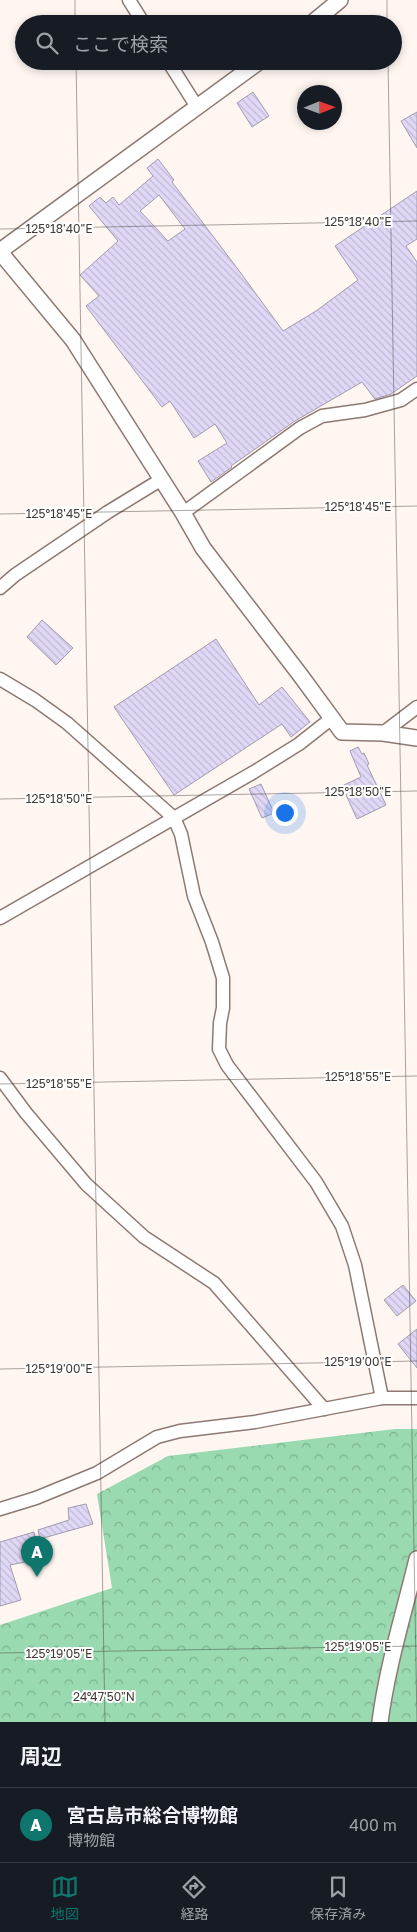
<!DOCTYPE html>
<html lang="ja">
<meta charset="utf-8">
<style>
body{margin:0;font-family:"Golos Text","Noto Sans JP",sans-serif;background:#242831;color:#f1f3f6}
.compass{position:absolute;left:297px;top:85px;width:45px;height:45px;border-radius:50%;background:#171b24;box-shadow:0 2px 8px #0003;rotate:89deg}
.you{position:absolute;left:284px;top:812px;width:18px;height:18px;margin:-12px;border:4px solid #fff;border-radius:50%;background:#1a73e8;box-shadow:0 0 0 8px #1a73e833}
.badge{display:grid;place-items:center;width:32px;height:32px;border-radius:50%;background:#0f766e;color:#fff;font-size:16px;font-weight:700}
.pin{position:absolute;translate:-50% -41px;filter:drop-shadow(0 1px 2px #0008)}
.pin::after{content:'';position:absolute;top:26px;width:18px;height:15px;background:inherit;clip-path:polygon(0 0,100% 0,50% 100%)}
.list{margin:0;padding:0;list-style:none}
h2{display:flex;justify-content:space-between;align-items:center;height:65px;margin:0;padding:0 20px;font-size:21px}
h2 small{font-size:16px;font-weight:400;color:#9ea1a6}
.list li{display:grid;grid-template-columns:32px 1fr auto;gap:15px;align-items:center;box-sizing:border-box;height:75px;padding:0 20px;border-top:1px solid #363941}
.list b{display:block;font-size:19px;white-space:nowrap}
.list p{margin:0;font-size:16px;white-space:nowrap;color:#9ea1a6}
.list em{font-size:16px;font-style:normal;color:#9ea1a6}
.icon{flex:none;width:28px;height:28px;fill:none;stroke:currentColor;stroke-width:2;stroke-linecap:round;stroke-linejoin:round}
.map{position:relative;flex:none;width:417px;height:1722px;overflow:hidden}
.search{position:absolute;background:#171b24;box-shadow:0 2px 8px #0003;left:15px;right:15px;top:15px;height:55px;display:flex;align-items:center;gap:12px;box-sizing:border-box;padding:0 18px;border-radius:28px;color:#9ea1a6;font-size:19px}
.sheet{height:140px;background:#171b24}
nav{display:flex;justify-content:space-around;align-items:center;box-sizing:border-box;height:70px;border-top:1px solid #363941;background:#171b24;font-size:14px;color:#9ea1a6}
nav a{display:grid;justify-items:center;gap:2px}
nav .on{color:#0f766e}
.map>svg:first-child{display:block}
.forest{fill:url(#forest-crowns)}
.building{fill:url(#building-back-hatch);stroke:#a09cae;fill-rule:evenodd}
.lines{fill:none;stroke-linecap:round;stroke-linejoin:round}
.minor-casing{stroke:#8d7972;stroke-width:15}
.tertiary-casing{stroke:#8d7972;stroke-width:18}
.minor{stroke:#fff;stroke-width:12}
.tertiary{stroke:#fff;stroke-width:15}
.ticks{fill:none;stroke:#423a36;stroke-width:1;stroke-opacity:0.45}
.ticks-label{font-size:12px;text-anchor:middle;fill:#423a36;stroke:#fff;stroke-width:4;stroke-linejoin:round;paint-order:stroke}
</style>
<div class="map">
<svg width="417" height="1722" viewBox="0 0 417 1722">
<defs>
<pattern id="forest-crowns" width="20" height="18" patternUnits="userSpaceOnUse" patternTransform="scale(1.25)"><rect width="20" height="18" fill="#99dab1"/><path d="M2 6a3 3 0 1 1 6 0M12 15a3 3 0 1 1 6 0" fill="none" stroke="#7eb291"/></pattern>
<pattern id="building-back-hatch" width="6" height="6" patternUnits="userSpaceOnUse" patternTransform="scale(1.25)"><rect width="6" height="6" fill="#e0d8f6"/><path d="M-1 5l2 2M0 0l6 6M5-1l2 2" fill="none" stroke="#c1bad4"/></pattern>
</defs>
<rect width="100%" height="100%" fill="#fff6f2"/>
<path class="forest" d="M395 1429H417V1722H0V1625L112 1588 97 1494 168 1456Z"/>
<g class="building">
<path d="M253 92 269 116 252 127 237 103Z"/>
<path d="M417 112V148L401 121Z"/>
<path d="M158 159 174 180 172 182 240 272 283 331 316 311 358 280 335 246 417 191V239L406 246 417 262V376L391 394 375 399 362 382 295 421 231 466 232 467 211 482 198 461 227 443 215 424 194 438 170 401 162 407 86 306 99 296 80 275 118 241 89 206 100 197 106 203 113 197 119 205 153 176 147 168ZM159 195 185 229 168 241 140 211Z"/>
<path d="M42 620 73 648 56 665 27 637Z"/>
<path d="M216 639 259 705 282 687 310 722 291 737 282 724 174 795 114 707Z"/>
<path d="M358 747 362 754 364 753 369 764 367 765 386 805 357 819 342 786 361 777 350 751Z"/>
<path d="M261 784 274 813 262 818 249 789Z"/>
<path d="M403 1285 416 1301 397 1316 384 1300Z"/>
<path d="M417 1329V1368L398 1344Z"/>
<path d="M86 1504 93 1524 40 1539 38 1530 69 1520 68 1508Z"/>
<path d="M34 1532 40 1559 10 1565 21 1600 0 1606V1542Z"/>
</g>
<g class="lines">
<g class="minor-casing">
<g id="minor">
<path d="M129 0 144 24"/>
<path d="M168 61 197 107"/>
<path d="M183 513 300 428 322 416 365 410 401 400 417 389"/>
<path d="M0 588 15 575 108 512 162 479"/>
<path d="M0 679 35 700 67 723 174 818 181 834 194 896 212 942 223 978V1008L220 1023 219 1049 227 1065 316 1182 342 1226 355 1265 382 1398"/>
<path d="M383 733 417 707"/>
<path d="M0 918 254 772 299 744 332 718"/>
<path d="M0 1078 26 1113 86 1184 144 1237 214 1283 324 1409"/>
<path d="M0 1509 36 1498 97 1473 157 1437 180 1431 255 1422 382 1398H417"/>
</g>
</g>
<g class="tertiary-casing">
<g id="tertiary">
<path d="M311 24 340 0"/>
<path d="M0 251 260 61"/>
<path d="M0 252 73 340 183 513 203 548 301 676 342 732 383 733 417 738"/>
<path d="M380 1722C387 1667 404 1613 417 1559"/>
</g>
</g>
<use href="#minor" class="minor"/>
<use href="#tertiary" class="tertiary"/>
</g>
<path class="ticks" d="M75 0V24M387 0V24M76 61 105 1722M388 61 417 1722M0 229 417 221M0 514 417 506M0 799 417 791M0 1084 417 1076M0 1369 417 1361M0 1653 417 1646"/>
<g class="ticks-label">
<text x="358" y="226">125°18'40"E</text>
<text x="59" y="233">125°18'40"E</text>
<text x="358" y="511">125°18'45"E</text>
<text x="59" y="518">125°18'45"E</text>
<text x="358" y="796">125°18'50"E</text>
<text x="59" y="803">125°18'50"E</text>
<text x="358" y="1081">125°18'55"E</text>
<text x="59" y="1088">125°18'55"E</text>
<text x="358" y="1366">125°19'00"E</text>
<text x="59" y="1373">125°19'00"E</text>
<text x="358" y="1651">125°19'05"E</text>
<text x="59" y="1658">125°19'05"E</text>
<text x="104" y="1701">24°47'50"N</text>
</g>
</svg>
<svg class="compass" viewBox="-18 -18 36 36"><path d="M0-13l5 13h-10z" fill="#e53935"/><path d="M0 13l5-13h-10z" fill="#9ea1a6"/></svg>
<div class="you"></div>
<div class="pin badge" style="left:37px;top:1577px">A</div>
<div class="search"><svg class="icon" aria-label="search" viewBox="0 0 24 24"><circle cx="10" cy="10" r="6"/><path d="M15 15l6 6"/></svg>ここで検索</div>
</div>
<section class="sheet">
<h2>周辺<small></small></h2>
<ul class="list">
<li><span class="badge">A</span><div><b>宮古島市総合博物館</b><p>博物館</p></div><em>400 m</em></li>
</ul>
</section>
<nav>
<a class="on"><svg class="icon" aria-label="map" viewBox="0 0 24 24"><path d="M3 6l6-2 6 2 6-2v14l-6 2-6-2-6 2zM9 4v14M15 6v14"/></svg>地図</a>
<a><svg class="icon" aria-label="directions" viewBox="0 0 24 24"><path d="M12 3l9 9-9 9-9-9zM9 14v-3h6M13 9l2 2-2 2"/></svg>経路</a>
<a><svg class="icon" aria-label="saved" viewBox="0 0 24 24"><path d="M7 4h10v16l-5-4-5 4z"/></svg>保存済み</a>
</nav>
